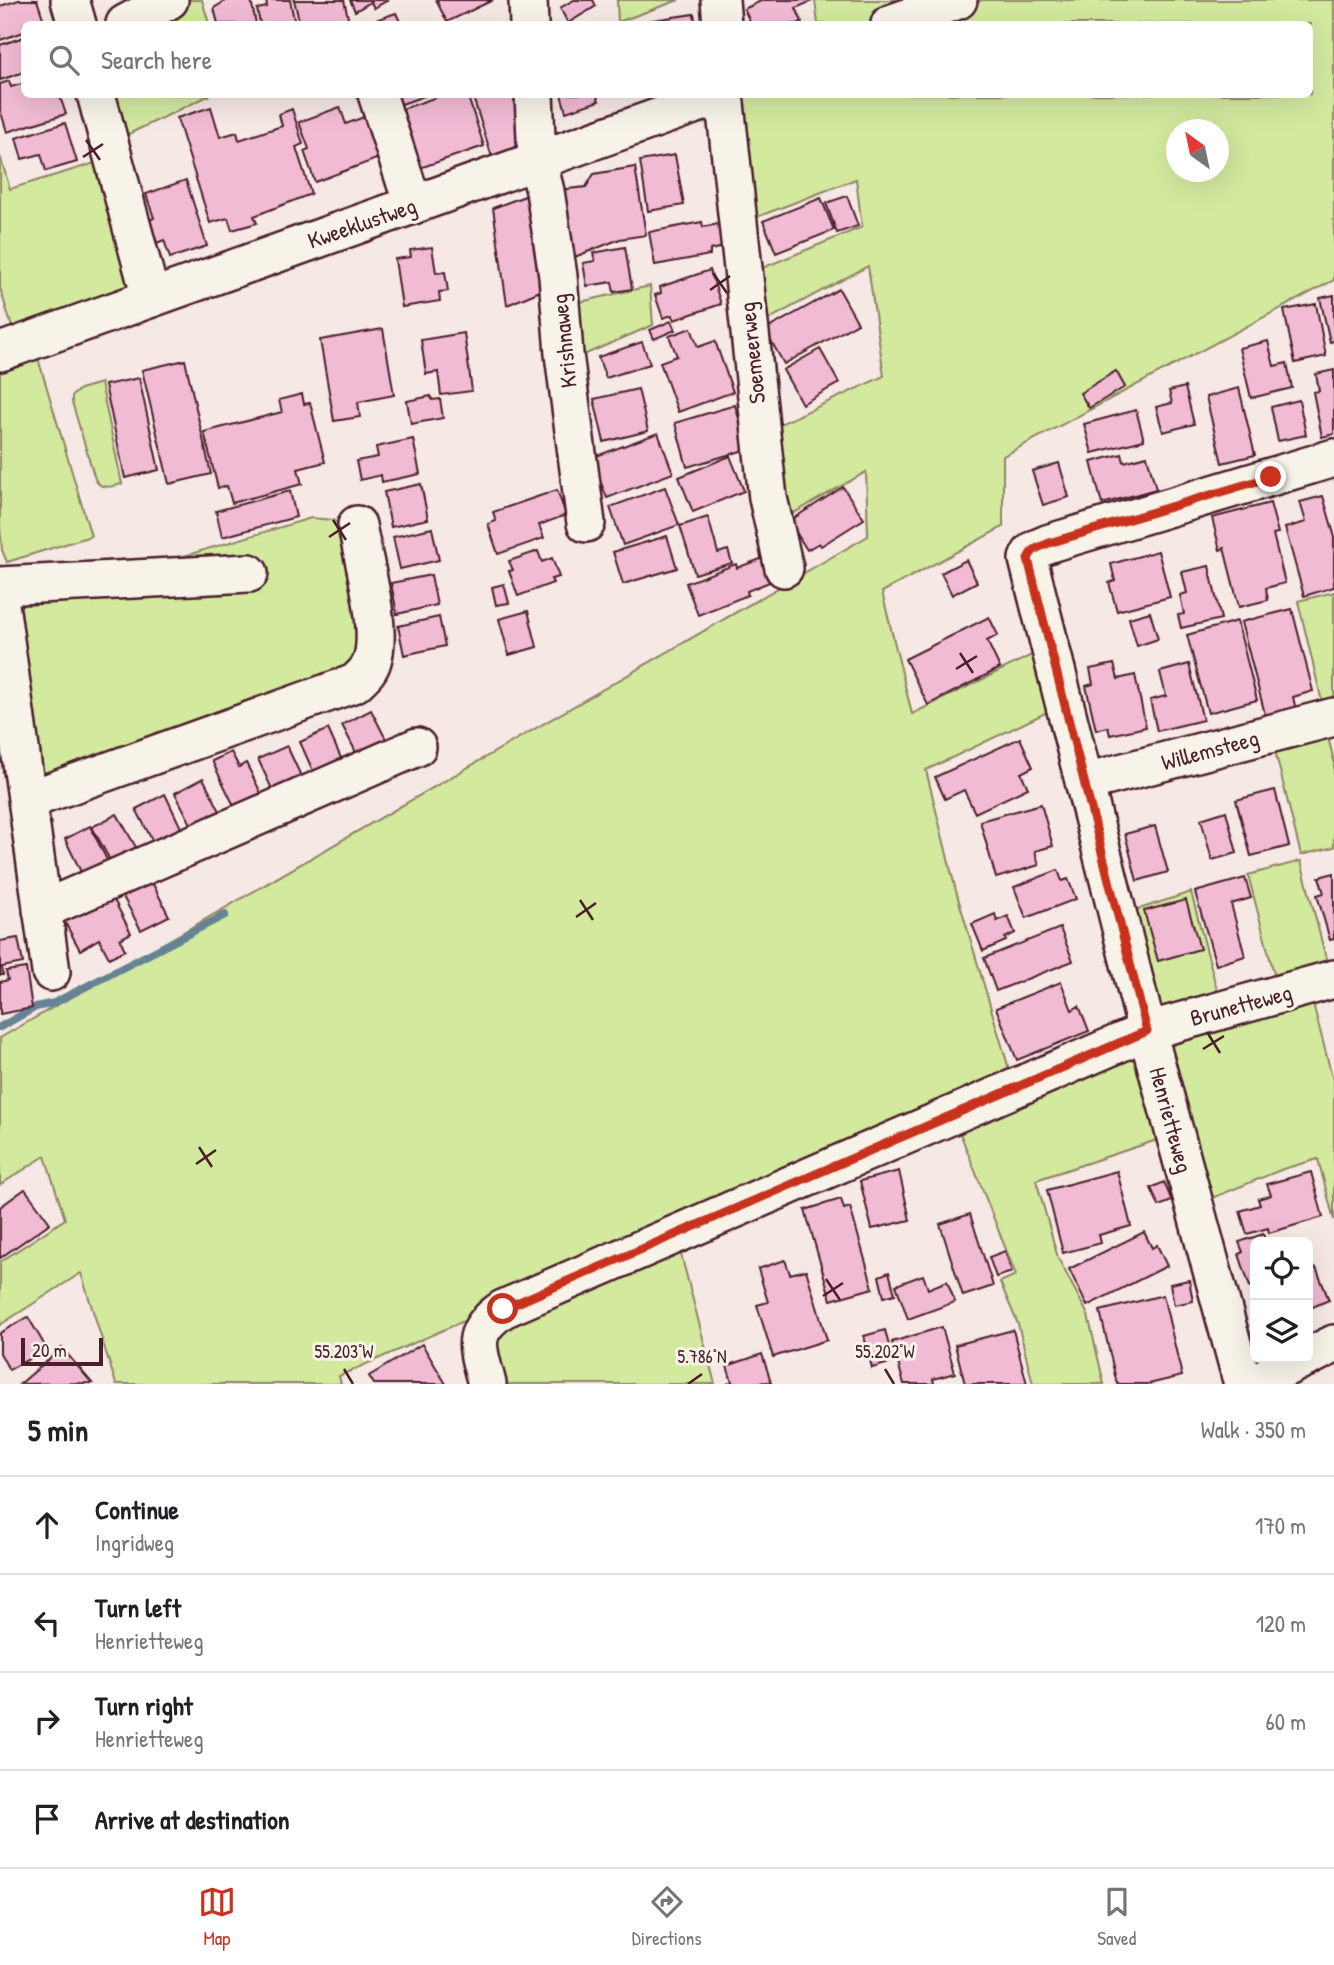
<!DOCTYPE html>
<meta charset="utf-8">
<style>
body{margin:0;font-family:"Patrick Hand",sans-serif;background:#f6f6f6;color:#202124}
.controls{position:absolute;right:21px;bottom:21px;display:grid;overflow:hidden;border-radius:10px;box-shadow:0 7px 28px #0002}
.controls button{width:63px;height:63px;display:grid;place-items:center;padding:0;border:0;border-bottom:2px solid #e0e0e0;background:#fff;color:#202124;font:35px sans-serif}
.compass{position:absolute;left:1166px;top:119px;width:63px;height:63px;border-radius:50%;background:#fff;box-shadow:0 7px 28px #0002;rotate:327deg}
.scale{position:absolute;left:21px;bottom:18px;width:82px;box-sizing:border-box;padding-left:7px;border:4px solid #4a1f2b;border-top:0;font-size:19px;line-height:24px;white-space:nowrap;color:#4a1f2b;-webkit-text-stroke:5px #f7f3e8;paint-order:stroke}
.stop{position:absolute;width:21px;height:21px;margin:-16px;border:5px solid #c8321e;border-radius:50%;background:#fff}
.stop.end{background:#c8321e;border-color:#fff;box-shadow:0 2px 7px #0008}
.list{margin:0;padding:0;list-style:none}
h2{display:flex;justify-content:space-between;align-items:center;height:91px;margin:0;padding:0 28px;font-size:30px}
h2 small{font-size:23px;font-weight:400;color:#757577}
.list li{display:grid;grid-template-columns:46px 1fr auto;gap:21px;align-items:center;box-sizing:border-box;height:98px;padding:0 28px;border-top:2px solid #e0e0e0}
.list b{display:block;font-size:26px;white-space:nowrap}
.list p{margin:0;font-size:23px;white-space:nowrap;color:#757577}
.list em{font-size:23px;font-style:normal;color:#757577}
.icon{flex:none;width:38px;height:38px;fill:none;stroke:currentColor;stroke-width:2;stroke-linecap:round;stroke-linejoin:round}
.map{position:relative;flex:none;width:1334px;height:1384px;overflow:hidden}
.search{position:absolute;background:#fff;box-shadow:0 7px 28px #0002;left:21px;right:21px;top:21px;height:77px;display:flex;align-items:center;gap:18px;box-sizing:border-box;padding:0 24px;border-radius:10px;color:#757577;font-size:26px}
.sheet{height:483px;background:#fff}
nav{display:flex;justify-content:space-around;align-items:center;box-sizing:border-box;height:98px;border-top:2px solid #e0e0e0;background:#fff;font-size:19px;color:#757577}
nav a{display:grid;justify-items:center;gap:4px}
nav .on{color:#c8321e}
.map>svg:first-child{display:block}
.green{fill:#d3e99e;stroke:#8e8464;stroke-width:2;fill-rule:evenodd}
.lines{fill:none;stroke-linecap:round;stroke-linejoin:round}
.stream{stroke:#668393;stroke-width:8}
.building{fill:#f1bbd4;stroke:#4a1f2b;stroke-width:2}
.minor-casing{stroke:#4a1f2b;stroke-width:42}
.minor{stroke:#f7f3e8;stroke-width:37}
.route{stroke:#c8321e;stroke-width:9}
.ticks{fill:none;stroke:#4a1f2b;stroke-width:2.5}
.labels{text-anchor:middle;stroke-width:6;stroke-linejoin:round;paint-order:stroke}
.street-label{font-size:23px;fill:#4a1f2b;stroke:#f7f3e8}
.ticks-label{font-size:18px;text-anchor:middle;fill:#4a1f2b;stroke:#f7f3e8;stroke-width:6;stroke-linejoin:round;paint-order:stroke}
</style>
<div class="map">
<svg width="1334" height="1384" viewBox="0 0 1334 1384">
<rect width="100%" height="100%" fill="#f6e8e4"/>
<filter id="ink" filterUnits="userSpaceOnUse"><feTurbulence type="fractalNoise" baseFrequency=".0143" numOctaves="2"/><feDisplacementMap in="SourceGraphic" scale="14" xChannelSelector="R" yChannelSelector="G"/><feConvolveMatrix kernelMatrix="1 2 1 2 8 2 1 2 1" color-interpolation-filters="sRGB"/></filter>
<g filter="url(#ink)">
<g class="green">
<path d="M185 0H202L209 24H139Z"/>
<path d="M617 0H679L618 22Z"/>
<path d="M815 0H932L869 24H818Z"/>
<path d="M982 0H1334V280L1003 456V527L882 592 912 714 1042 650 1058 707 926 770 956 891 1012 1079 339 1376 341 1384H116L81 1273 0 1325V1262L65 1219 45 1156 0 1185V1038L868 536 866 472 785 518 767 430 884 376 868 266 760 324 755 271 862 227 856 179 757 217 748 216 742 94H1310V24H915ZM1176 130H1218V172H1176Z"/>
<path d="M103 94 210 95 116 140Z"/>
<path d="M0 156 10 189 105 160 132 274 125 288 15 337 0 288Z"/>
<path d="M650 286 653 325 572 360 567 305Z"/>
<path d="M35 348 91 536 7 562 2 550 0 527V361Z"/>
<path d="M101 383 122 484C111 486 101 491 95 479L72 402V396L80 389Z"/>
<path d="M311 518 333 520 347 531 366 642 338 681 34 778 10 608Z"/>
<path d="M1334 592V708L1324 710 1298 601Z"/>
<path d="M1326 729 1334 761V847L1301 855 1273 743Z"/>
<path d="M1301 861 1329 970 1277 985 1248 875Z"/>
<path d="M1191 892 1220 1001 1156 1017 1127 913Z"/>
<path d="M1310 992 1334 1084V1220L1318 1159 1283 1169 1200 1203 1164 1037Z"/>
<path d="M1139 1042 1166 1137 1036 1180 1058 1258 1088 1315 1104 1384H1033L1018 1324 1000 1282 1016 1275 955 1120Z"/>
<path d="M677 1239 715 1384H494L486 1335Z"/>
</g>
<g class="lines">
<path class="stream" d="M0 1027 36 1007 54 1003 225 915"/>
</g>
<g class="building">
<path d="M19 0H37L45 24H24V32L0 40V6Z"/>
<path d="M227 0H251L256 24H218L214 8Z"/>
<path d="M266 0H290L295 24H260L257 9 267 7Z"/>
<path d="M294 0H344L349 22 339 24H300Z"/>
<path d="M350 0H388L374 8 371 2 355 11Z"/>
<path d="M436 0H493L447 22Z"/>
<path d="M574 0H593L596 6 568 23 560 8Z"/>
<path d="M763 0H811L812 1 796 8 802 22 797 24H751L744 9Z"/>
<path d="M396 13 401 24H368L367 23Z"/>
<path d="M694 14 696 24H626Z"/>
<path d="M24 37V72L0 80V45Z"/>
<path d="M9 81 11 87 24 83V94H59L66 114 7 132 0 109V84Z"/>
<path d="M392 94H430L396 106Z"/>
<path d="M445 94H467L484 146 411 171 391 113Z"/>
<path d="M472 94H516L532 144 492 157Z"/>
<path d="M561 94H596L599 101 566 112Z"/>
<path d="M211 107 220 137 237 132 239 140 282 126 279 114 292 109 303 144 296 147 311 194 254 216 257 223 232 230 228 218 210 223 177 118Z"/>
<path d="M340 107 346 124 374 113 390 154 315 182 304 151 309 149 299 122Z"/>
<path d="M65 123 77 162 46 171 41 154 22 159 16 138Z"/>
<path d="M675 155 684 205 648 211 640 161Z"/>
<path d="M635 167 646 235 620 239 567 260 559 190 586 187 594 174Z"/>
<path d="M186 180 207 246 170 258 164 240 157 243 149 220 154 218 146 194Z"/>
<path d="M533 193 545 289 507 305 493 208Z"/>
<path d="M847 196 858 226 837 233 826 203Z"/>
<path d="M821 198 834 230 776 253 763 221Z"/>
<path d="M702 222 703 227 719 224 724 247 710 250V255L655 265 649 232Z"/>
<path d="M432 247 436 273 445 272 448 291 439 292 440 301 402 307 395 259 411 257 410 250Z"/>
<path d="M625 247 632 289 614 292 612 282 587 286 583 263 595 261 593 253Z"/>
<path d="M710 270 721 304 674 320 672 315 663 318 655 295 661 293 660 287Z"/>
<path d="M839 289 858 323 784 364 765 330Z"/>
<path d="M1334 295V341L1330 342 1320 298Z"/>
<path d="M1316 304 1326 356 1295 363 1284 310Z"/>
<path d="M671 321 675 330 654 339 650 330Z"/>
<path d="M691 328 698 347 715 341 733 392 678 412 660 362 677 356 669 336Z"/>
<path d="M383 329 394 395 358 402 360 417 334 421 320 340Z"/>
<path d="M464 333 472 391 441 395 438 372 426 374 421 340Z"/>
<path d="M1268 341 1274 366 1287 363 1292 388 1251 398 1239 348Z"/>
<path d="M642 342 650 364 606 378 598 357Z"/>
<path d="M820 349 839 383 802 404 783 370Z"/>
<path d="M185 360 211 474 169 484 142 370Z"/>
<path d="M1334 370V434L1322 437 1313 392 1319 391 1316 374Z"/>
<path d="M1116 371 1125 387 1089 408 1080 393Z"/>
<path d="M139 378 159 470 125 478 105 385Z"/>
<path d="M1185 387 1194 424 1163 432 1156 407 1172 403 1169 391Z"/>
<path d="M1239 388 1255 455 1222 463 1206 397Z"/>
<path d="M638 389 648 431 604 442 594 399Z"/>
<path d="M302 394 304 404 310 403 325 462 298 469 302 484 232 503 227 486 218 488 204 432 282 412 279 400Z"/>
<path d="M431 396 432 400 440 399 443 418 411 424 407 401Z"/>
<path d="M1299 400 1306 435 1278 441 1271 407Z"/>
<path d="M735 405 748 449 687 467 675 423Z"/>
<path d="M1136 410 1144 440 1092 453 1084 424Z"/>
<path d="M658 433 673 473 607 498 591 458Z"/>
<path d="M413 439 420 474 382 482 381 475 360 480 356 461 378 457 376 447Z"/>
<path d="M1122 454 1124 462 1147 456 1156 489 1102 504 1091 462Z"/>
<path d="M730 456 744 491 693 512 679 477Z"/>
<path d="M1059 463 1069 497 1043 505 1032 471Z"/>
<path d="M421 484 428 519 391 527 384 492Z"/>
<path d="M665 487 679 525 623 545 610 507Z"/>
<path d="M843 487 864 519 821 546 819 543 807 550 789 521Z"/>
<path d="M557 490 566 515 539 525 544 538 498 554 488 524 496 521 493 512Z"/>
<path d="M290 491 296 517 222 537 216 511Z"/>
<path d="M1323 496 1334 534V587L1304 596 1285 528 1306 522 1300 502Z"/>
<path d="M1270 503 1278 533 1273 534 1285 583 1266 588 1268 600 1239 607 1224 548 1220 550 1212 518Z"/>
<path d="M708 517 718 553 728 550 732 563 695 574 680 526Z"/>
<path d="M432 528 439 560 400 569 393 537Z"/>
<path d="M667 536 677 568 623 584 613 552Z"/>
<path d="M538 551 542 562 552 558 559 577 551 579 553 583 518 596 509 571 513 570 509 561Z"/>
<path d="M1158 551 1170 597 1117 611 1109 583 1115 581 1111 564Z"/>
<path d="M763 558 772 581 747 591 748 595 698 615 686 583 736 564 737 568Z"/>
<path d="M966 560 977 582 952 595 941 573Z"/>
<path d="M1209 566 1221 619 1181 628 1178 615 1184 614 1180 595 1187 593 1182 572Z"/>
<path d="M431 575 437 605 397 614 391 583Z"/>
<path d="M504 584 509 603 496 605 492 587Z"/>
<path d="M1292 609 1313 691 1293 697 1296 710 1266 718 1241 622Z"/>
<path d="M528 611 537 647 509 655 499 619Z"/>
<path d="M1150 612 1158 639 1137 646 1129 618Z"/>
<path d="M439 617 445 646 404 655 398 626Z"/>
<path d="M989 617 998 635 987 641 1000 668 928 705 905 659Z"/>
<path d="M1237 621 1257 700 1208 713 1187 635Z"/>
<path d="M1114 664 1118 679 1135 675 1146 727 1110 735 1108 727 1096 730 1086 686 1093 684 1090 669Z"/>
<path d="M1189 664 1203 720 1157 731 1150 700 1166 696 1160 672Z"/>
<path d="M371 710 389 745 360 760 342 725Z"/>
<path d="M328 729 345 767 317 780 300 742Z"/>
<path d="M1020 738 1033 767 1021 773 1028 788 975 813 964 790 945 799 935 777Z"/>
<path d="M287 746 307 789 278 802 258 759Z"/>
<path d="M231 752 239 767 246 763 264 799 237 812 212 761Z"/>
<path d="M203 778 221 813 193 828 175 793Z"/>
<path d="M1275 790 1289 846 1251 856 1236 800Z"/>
<path d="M165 794 182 830 154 844 136 809Z"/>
<path d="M1041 804 1053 846 1035 851 1039 865 996 878 980 821Z"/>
<path d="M1226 811 1237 853 1212 860 1201 819Z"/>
<path d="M117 814 137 849 111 862 92 827Z"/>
<path d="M90 826 108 862 82 874 65 839Z"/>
<path d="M1155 826 1168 872 1137 881 1125 834Z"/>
<path d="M1058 870 1062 881 1068 879 1076 899 1026 918 1014 887Z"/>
<path d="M1334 873V939L1330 940 1317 895 1324 893 1319 877Z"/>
<path d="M1245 878 1251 898 1231 904 1245 956 1216 965 1195 892Z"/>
<path d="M151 880 169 916 141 930 122 895Z"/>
<path d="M111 894 131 933 120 939 125 950 109 958 99 939 80 950 63 919Z"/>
<path d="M1186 900 1200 949 1158 961 1144 911Z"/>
<path d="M995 914 997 921 1008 916 1015 933 1005 938 1006 941 983 951 972 924Z"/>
<path d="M1060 928 1073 961 996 991 984 958Z"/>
<path d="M18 938 23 963 2 967 3 975H0V941Z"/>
<path d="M26 968 32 1008 0 1014V982L8 980 6 971Z"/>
<path d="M1061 982 1072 1010 1079 1006 1089 1031 1017 1060 996 1008Z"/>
<path d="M899 1171 910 1220 872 1229 860 1181Z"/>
<path d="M1117 1171 1131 1226 1099 1235 1101 1243 1063 1253 1047 1190Z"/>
<path d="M1311 1172 1323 1217 1269 1233 1268 1228 1247 1234 1240 1211 1260 1205 1258 1199 1271 1195 1267 1184Z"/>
<path d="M1164 1182 1172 1201 1159 1206 1151 1188Z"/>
<path d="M25 1189 50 1223 0 1258V1207Z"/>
<path d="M841 1199 844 1209 850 1207 873 1288 831 1300 805 1210Z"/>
<path d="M970 1214 993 1286 963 1296 940 1224Z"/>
<path d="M1144 1232 1152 1248 1157 1245 1167 1266 1087 1306 1069 1269Z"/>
<path d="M1263 1234 1266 1242H1255V1285L1250 1287 1239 1254 1243 1252 1239 1242Z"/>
<path d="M1005 1251 1012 1272 996 1277 989 1257Z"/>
<path d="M785 1260 790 1274 806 1270 827 1340 773 1357 757 1305 768 1302 758 1269Z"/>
<path d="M1316 1268 1329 1300 1308 1309V1271Z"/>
<path d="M889 1272 895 1294 884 1297 879 1276Z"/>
<path d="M923 1275 928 1289 947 1281 955 1302 908 1319 896 1285Z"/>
<path d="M1189 1280 1193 1301 1174 1305 1170 1284Z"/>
<path d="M1163 1295 1182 1376 1149 1384H1117L1100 1311Z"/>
<path d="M28 1317 47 1349 9 1370 0 1353V1333Z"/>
<path d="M942 1327 955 1373 933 1379 934 1384H904L892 1342Z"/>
<path d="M885 1330 893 1362 872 1368 864 1336Z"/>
<path d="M1013 1330 1027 1384H965L955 1345Z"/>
<path d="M422 1344 446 1384H374L369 1376Z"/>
<path d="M62 1348 92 1383 20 1384Z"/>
<path d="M762 1354 771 1382 727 1384 732 1382 727 1366Z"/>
</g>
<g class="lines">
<g class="minor-casing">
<g id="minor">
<path d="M70 0 77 24"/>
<path d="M528 0 529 24"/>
<path d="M720 0 722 24"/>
<path d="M125 24 169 0"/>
<path d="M890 24 958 0"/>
<path d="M96 94 151 298"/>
<path d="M377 94 413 205"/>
<path d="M534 94 537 160 545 191 558 276 564 354 586 523"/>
<path d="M724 94 768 498 784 568"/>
<path d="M0 352 724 94"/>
<path d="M0 586 249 573"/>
<path d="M0 604 51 972"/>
<path d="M1086 782 1334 717"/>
<path d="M28 800 355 683C362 676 369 671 372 661 383 628 363 560 357 525"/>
<path d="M42 910 417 747"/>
<path d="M1308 1357 1334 1344"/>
<path d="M487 1384C478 1348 468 1333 503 1309L1147 1031 1334 979"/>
<path d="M1243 1384 1147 1031 1028 559C1031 549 1040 547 1050 543L1334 458"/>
<path d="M1252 1384 1305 1358"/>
</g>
</g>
<use href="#minor" class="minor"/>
</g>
</g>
<g class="lines" filter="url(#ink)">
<path class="route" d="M503 1309 1147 1031 1028 559C1031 549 1040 547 1049 543L1271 477"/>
</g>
<path class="ticks" d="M86 140 100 160M83 157 103 144M713 273 727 293M710 290 730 276M333 520 346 540M329 537 350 523M960 653 973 673M956 669 977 656M580 900 593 920M576 917 596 903M1207 1032 1220 1053M1203 1049 1224 1036M199 1147 212 1167M196 1164 216 1150M826 1279 840 1300M823 1296 843 1283M344 1369 353 1384M885 1369 894 1384M688 1384 702 1374"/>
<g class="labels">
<g class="street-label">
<text transform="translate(362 223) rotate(-19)" y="8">Kweeklustweg</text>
<text transform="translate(564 341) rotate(-96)" y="8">Krishnaweg</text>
<text transform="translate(752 353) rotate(-96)" y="8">Soemeerweg</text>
<text transform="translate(1210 750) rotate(-15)" y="8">Willemsteeg</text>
<text transform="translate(1241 1005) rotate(-15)" y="8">Brunetteweg</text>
<text transform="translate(1171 1120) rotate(75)" y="8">Henrietteweg</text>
</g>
</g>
<g class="ticks-label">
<text x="344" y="1358">55.203°W</text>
<text x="885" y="1358">55.202°W</text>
<text x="702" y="1363">5.786°N</text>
</g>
</svg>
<div class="controls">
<button><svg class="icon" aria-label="locate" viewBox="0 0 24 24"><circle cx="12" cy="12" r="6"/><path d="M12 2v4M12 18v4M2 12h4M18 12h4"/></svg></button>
<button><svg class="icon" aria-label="layers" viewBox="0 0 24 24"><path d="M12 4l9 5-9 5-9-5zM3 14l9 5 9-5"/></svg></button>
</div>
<svg class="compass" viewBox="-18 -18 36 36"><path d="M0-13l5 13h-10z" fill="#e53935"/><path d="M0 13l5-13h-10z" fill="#757577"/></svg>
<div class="scale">20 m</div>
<div class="stop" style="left:503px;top:1309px"></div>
<div class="stop end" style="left:1271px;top:477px"></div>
<div class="search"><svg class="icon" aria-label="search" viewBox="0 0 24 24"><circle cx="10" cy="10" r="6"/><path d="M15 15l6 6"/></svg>Search here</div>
</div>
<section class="sheet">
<h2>5 min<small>Walk · 350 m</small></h2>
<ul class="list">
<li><svg class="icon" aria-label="ahead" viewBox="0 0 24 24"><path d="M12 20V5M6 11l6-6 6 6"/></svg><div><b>Continue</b><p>Ingridweg</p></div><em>170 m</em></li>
<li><svg class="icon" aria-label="left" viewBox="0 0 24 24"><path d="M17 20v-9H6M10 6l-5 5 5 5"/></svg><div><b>Turn left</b><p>Henrietteweg</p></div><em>120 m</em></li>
<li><svg class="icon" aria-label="right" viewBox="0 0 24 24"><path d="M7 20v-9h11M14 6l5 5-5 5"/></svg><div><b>Turn right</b><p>Henrietteweg</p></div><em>60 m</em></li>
<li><svg class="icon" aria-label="arrive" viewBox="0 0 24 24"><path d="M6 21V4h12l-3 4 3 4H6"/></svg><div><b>Arrive at destination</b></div></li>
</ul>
</section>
<nav>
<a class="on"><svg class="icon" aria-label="map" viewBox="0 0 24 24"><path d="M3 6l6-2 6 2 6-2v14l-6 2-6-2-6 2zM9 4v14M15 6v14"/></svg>Map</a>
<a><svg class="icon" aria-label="directions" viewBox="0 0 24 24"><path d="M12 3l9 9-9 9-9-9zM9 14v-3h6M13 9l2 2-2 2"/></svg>Directions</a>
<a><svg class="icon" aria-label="saved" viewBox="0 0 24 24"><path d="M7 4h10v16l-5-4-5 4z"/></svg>Saved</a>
</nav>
